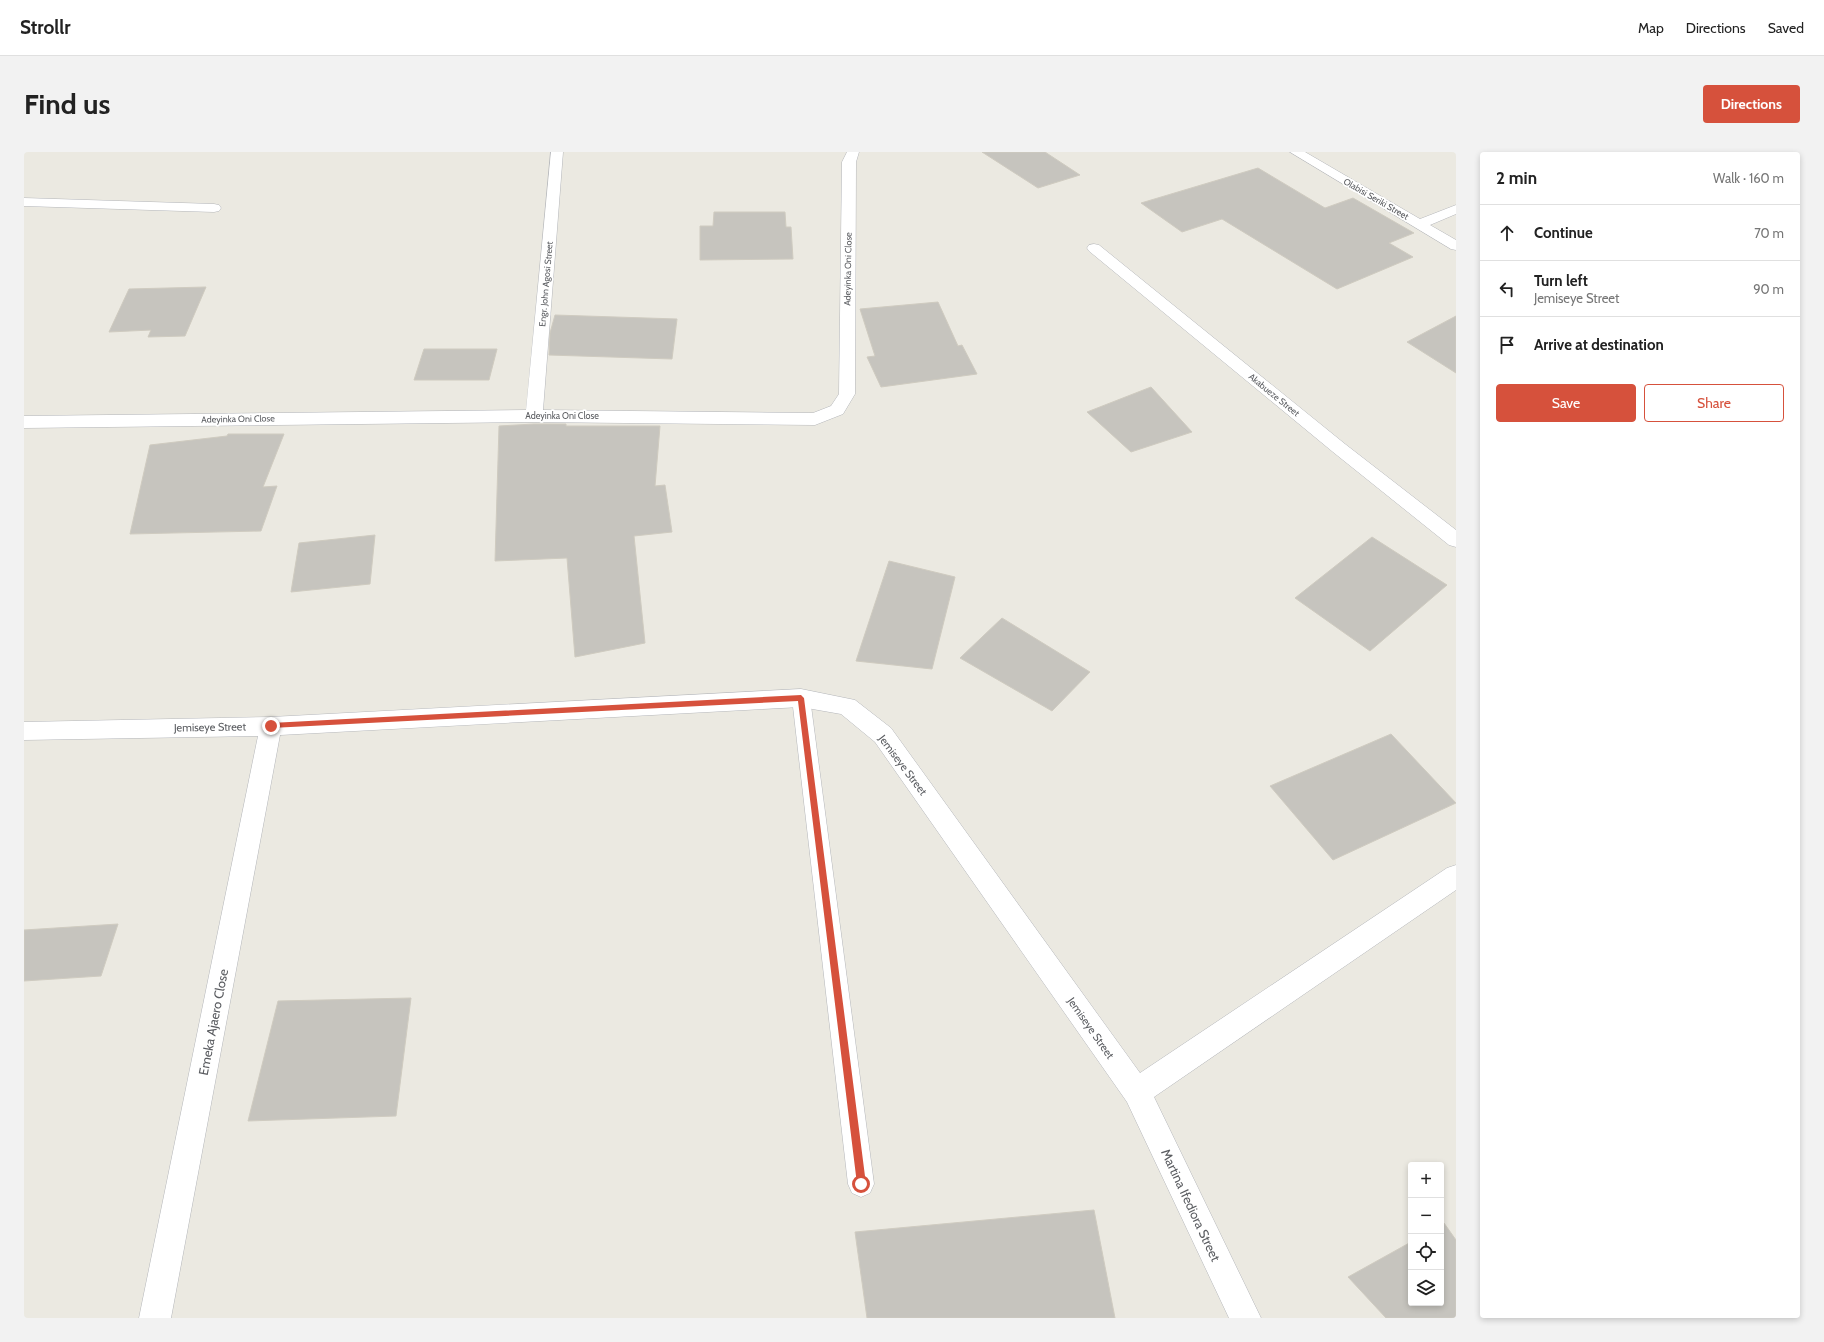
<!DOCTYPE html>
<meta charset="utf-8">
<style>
body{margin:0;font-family:Cabin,sans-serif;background:#f2f2f2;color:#222}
.controls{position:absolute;right:12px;bottom:12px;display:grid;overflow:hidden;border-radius:4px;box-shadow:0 2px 6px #0003}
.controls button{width:36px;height:36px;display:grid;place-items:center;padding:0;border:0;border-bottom:1px solid #e0e0e0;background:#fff;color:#222;font:20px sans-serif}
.stop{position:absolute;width:12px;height:12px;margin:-9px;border:3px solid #d6513c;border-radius:50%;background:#fff}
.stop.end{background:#d6513c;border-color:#fff;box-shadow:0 1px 4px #0008}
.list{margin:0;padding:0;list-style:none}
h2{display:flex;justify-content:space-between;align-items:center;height:52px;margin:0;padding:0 16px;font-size:17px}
h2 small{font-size:13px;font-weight:400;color:#767676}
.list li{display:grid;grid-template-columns:26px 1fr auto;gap:12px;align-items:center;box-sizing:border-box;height:56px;padding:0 16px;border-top:1px solid #e0e0e0}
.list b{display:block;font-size:15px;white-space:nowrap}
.list p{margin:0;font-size:13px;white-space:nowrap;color:#767676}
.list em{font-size:13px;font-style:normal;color:#767676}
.actions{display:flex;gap:8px;padding:12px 16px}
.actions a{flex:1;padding:9px 0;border:1px solid #d6513c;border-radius:4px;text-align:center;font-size:14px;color:#d6513c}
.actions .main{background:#d6513c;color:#fff}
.icon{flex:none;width:22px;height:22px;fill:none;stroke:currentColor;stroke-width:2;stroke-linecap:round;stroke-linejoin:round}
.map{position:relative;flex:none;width:1432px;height:1166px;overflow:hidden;border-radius:4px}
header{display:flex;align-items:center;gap:24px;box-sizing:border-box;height:56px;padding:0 20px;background:#fff;border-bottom:1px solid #e0e0e0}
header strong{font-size:19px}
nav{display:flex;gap:22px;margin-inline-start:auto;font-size:14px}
.intro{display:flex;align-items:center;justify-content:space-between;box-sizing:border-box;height:96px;padding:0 24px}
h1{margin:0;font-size:28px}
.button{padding:10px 18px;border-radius:4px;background:#d6513c;color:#fff;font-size:14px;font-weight:700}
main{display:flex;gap:24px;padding:0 24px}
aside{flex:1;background:#fff;border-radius:4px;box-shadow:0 2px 6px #0003}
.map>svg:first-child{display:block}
.building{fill:#c6c4be;stroke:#cfcbc0}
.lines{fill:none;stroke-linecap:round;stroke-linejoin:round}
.lane-casing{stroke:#b4b6ba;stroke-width:1}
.street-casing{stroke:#b4b6ba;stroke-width:1}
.lane{fill:#fff;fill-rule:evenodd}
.street{fill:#fff;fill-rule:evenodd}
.route{fill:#d6513c}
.labels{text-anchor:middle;stroke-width:3.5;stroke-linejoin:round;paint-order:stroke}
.far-street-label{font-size:9px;fill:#5a5c60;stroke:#fff}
.street-label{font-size:11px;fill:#5a5c60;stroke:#fff}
.near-street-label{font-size:13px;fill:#5a5c60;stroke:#fff}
</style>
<header>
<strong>Strollr</strong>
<nav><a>Map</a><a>Directions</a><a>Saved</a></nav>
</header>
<div class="intro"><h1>Find us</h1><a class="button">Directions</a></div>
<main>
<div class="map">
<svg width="1432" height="1166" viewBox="0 0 1432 1166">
<rect width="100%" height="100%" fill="#ebe9e1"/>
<g class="building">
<path d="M958 0H1021L1056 23 1014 36Z"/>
<path d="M1234 16 1301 56 1329 46 1390 81 1365 91 1389 105 1313 137 1198 67 1158 80 1117 51Z"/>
<path d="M690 60H761L762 75H767L769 107 676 108V74H689Z"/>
<path d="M182 135 161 184 124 185 127 178 85 180 105 137Z"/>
<path d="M914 150 934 194 938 193 953 222 857 235 843 205 851 204 836 157Z"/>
<path d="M531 163 653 167 648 207 525 203 526 181Z"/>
<path d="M1432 164V221L1383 190Z"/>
<path d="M400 197H473L465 228H390Z"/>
<path d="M1127 235 1168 280 1107 300 1063 260Z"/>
<path d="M510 272H542V274H636L631 334 641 333 648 380 610 384 621 491 551 505 543 406 471 409 475 274Z"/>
<path d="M204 282H260L239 335 253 334 237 379 106 382 126 293 203 284Z"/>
<path d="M351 383 346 432 267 440 275 391Z"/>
<path d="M1348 385 1423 433 1346 499 1271 446Z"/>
<path d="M865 409 931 425 908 517 832 509Z"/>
<path d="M978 466 1066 520 1028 559 936 506Z"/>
<path d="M1367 582 1432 651 1309 708 1246 634Z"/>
<path d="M94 772 77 824 0 829V778Z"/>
<path d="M387 846 372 964 224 969 254 849Z"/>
<path d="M1070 1058 1091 1166H843L831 1080Z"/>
<path d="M1420 1071 1432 1088V1166H1362L1324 1125 1387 1090V1151H1417V1073Z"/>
</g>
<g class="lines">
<g class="lane-casing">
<path id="lane" d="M777 538 784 541 786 546 850 1032 846 1041 837 1045 828 1041 824 1032 768 546 770 541Z"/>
</g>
<g class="street-casing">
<g id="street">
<path d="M527 0H539L519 258 789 261 807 254 815 242 818 10 823 0H835L832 10 831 242 819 262 791 273 510 270 0 276V264L502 258Z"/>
<path d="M1266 0H1281L1396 67 1432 53V62L1406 73 1432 88V98L1427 97Z"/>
<path d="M0 46 190 52 195 53 197 56 195 59 190 60 0 54Z"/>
<path d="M1070 92 1075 93 1321 292 1432 378V395L1425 393 1309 300 1065 99 1063 96 1065 93Z"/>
<path d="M777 537 831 548 867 576 1116 921 1423 716 1432 713V738L1130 945 1237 1166H1205L1103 950 851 590 817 562 777 555 256 583 147 1166H115L234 584 0 588V570L247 565Z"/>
</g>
</g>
<use href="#lane" class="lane"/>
<use href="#street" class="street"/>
</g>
<path class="route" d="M777 543 780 546 842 1032 837 1036 833 1032 774 549 247 576 244 574 247 571Z"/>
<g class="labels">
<g class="far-street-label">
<text transform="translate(1352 47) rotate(30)" y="3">Olabisi Seriki Street</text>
<text transform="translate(824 117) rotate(-89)" y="3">Adeyinka Oni Close</text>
<text transform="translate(522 132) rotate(-85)" y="3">Engr. John Agosi Street</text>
<text transform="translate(1250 243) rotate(39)" y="3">Akabueze Street</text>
<text x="538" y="267">Adeyinka Oni Close</text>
<text transform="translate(214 267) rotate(-1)" y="3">Adeyinka Oni Close</text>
</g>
<g class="street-label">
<text transform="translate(186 575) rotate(-1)" y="4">Jemiseye Street</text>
<text transform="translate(879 613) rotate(53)" y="4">Jemiseye Street</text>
<text transform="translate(1067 876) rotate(55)" y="4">Jemiseye Street</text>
</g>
<g class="near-street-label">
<text transform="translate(189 870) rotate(-79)" y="5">Emeka Ajaero Close</text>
<text transform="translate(1167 1053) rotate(65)" y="5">Martina Ifediora Street</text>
</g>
</g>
</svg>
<div class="controls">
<button>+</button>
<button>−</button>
<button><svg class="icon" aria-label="locate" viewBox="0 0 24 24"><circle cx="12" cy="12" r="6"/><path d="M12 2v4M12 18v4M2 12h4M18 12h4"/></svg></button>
<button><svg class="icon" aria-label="layers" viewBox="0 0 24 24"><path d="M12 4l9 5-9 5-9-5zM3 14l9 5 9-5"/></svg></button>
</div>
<div class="stop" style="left:837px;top:1032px"></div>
<div class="stop end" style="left:247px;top:574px"></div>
</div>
<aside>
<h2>2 min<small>Walk · 160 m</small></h2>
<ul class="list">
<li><svg class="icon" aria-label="ahead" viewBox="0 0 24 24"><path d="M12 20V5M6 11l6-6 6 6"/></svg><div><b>Continue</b></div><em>70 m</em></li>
<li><svg class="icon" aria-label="left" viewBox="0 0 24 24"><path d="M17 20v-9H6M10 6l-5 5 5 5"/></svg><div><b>Turn left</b><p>Jemiseye Street</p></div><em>90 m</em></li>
<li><svg class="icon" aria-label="arrive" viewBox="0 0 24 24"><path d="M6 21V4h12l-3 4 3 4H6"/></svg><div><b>Arrive at destination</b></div></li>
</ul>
<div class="actions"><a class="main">Save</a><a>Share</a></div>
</aside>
</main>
